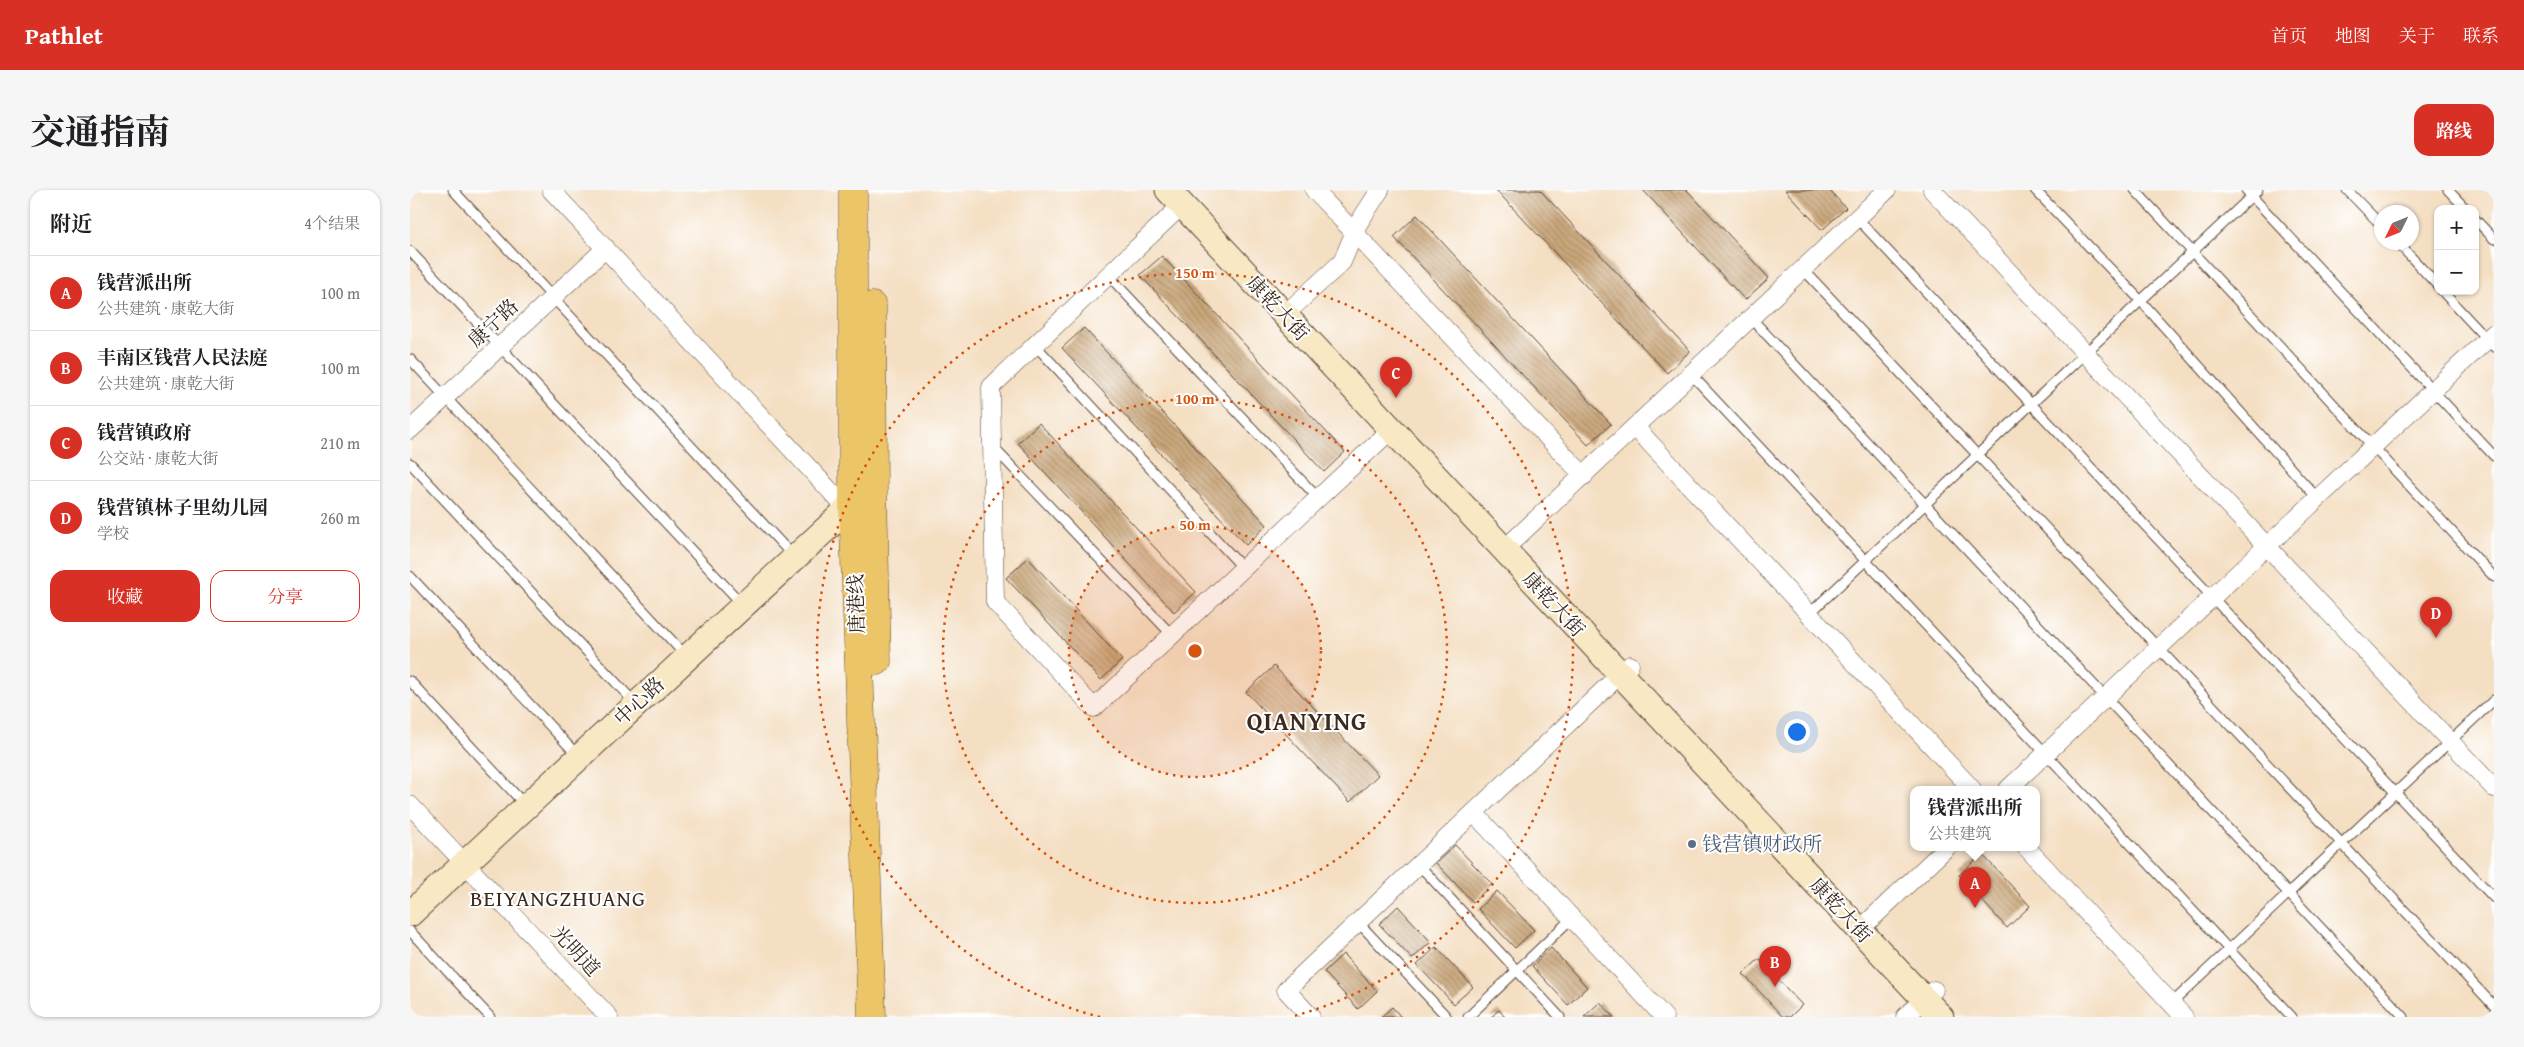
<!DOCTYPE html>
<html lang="zh">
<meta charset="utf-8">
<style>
body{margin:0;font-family:"Gentium Book Plus","Noto Serif SC",serif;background:#f6f6f6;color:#202124}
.controls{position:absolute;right:15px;top:15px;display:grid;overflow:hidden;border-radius:10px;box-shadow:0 1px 4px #0004}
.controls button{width:45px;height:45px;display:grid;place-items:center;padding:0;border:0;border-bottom:1px solid #e0e0e0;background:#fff;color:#202124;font:25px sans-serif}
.compass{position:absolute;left:1964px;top:15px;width:45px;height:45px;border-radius:50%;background:#fff;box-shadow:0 1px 4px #0004;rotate:227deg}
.you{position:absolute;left:1386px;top:541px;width:18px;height:18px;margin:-12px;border:4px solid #fff;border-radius:50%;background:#1a73e8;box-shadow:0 0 0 8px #1a73e833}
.badge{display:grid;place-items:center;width:32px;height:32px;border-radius:50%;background:#d93025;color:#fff;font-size:16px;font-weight:700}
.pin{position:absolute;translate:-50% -41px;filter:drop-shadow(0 1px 2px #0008)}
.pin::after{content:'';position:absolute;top:26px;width:18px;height:15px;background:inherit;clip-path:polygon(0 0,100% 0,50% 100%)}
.popup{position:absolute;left:1500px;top:596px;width:130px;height:65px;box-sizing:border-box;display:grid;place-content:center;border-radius:10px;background:#fff;filter:drop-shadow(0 1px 4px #0005);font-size:16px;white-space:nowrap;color:#757577}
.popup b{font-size:19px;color:#202124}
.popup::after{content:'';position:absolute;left:50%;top:100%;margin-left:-10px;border:10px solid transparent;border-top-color:#fff}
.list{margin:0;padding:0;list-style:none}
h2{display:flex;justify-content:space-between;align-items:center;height:65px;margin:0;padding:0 20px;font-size:21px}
h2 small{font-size:16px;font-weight:400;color:#757577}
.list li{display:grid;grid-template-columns:32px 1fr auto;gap:15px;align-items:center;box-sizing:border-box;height:75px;padding:0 20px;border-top:1px solid #e0e0e0}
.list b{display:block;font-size:19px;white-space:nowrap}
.list p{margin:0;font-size:16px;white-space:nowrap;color:#757577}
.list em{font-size:16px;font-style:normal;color:#757577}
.actions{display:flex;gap:10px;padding:15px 20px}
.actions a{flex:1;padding:11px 0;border:1px solid #d93025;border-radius:15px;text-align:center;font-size:18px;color:#d93025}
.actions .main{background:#d93025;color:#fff}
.map{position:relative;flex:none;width:2084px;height:827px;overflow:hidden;border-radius:15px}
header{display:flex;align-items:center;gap:30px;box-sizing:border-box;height:70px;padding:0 25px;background:#d93025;color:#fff}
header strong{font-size:24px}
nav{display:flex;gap:28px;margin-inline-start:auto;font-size:18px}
.intro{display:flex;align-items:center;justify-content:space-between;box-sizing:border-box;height:120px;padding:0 30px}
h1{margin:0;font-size:35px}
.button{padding:12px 22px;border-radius:15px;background:#d93025;color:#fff;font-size:18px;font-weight:700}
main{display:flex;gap:30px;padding:0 30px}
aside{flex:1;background:#fff;border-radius:15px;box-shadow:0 1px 4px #0004}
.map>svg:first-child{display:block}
.building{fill:url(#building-back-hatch)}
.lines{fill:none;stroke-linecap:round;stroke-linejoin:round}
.lane-casing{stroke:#574537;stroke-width:11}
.street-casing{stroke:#574537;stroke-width:19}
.secondary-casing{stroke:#574537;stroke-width:27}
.highway-casing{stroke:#574537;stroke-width:29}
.lane{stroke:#fff;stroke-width:9}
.street{stroke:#fff;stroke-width:18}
.secondary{stroke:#f8e8c3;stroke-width:25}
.highway{stroke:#edc569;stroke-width:28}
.ring{fill:none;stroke:#d7540e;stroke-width:2.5;stroke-dasharray:2.5 5}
.service-dot{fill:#5c6f8a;stroke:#fff;stroke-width:2}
.labels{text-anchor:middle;stroke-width:4;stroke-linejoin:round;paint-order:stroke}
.street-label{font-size:20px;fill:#3b2a1e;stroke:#fff}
.service-label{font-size:20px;fill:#4e5e75;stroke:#fff;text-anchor:start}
.quarter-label{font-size:22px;letter-spacing:1px;fill:#3b2a1e;stroke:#fff}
.district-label{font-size:25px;font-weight:bold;letter-spacing:1px;fill:#3b2a1e;stroke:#fff}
.centre{fill:#d7540e;stroke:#fff;stroke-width:2.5}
.ring-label{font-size:15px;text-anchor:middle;font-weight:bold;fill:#d7540e;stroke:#fff;stroke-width:4;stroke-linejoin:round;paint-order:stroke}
</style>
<header>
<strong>Pathlet</strong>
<nav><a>首页</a><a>地图</a><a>关于</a><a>联系</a></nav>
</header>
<div class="intro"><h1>交通指南</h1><a class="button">路线</a></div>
<main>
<aside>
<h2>附近<small>4个结果</small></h2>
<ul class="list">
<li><span class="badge">A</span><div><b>钱营派出所</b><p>公共建筑 · 康乾大街</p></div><em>100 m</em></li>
<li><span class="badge">B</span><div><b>丰南区钱营人民法庭</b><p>公共建筑 · 康乾大街</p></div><em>100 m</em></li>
<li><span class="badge">C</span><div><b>钱营镇政府</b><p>公交站 · 康乾大街</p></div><em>210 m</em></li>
<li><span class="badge">D</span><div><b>钱营镇林子里幼儿园</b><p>学校</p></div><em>260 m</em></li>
</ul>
<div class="actions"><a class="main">收藏</a><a>分享</a></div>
</aside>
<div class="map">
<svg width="2084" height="827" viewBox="0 0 2084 827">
<defs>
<pattern id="building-back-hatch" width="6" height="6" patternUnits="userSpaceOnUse" patternTransform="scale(1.25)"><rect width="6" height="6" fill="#caa77b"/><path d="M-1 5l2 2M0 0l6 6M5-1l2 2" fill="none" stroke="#a58864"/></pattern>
</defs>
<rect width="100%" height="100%" fill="#fff"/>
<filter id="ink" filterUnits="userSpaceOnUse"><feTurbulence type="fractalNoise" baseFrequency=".02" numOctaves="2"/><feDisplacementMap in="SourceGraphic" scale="10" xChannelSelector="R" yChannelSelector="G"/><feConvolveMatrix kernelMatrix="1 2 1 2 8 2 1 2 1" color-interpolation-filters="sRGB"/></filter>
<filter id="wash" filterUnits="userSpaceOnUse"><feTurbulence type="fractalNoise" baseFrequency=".0096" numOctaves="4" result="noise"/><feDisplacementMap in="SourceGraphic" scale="20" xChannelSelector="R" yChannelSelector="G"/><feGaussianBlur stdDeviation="1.12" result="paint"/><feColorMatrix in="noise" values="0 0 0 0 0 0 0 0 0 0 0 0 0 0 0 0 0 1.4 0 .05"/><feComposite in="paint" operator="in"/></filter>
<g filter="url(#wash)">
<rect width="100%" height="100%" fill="#f4dfc3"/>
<g id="blocks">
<g class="building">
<path d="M1086 0H1130L1280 161 1257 183Z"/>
<path d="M1233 0H1277L1359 88 1335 110Z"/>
<path d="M1375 0H1419L1436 18 1412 40Z"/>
<path d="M1007 25 1201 234 1178 255 984 47Z"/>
<path d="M752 66 935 262 914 282 730 85Z"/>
<path d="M674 138 857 335 836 355 652 158Z"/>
<path d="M629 233 786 402 764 422 608 253Z"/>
<path d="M618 368 712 470 691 490 596 388Z"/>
<path d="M864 476 968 585 940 612 836 502Z"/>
<path d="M1045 655 1082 694 1063 712 1026 673Z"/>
<path d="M1572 664 1620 716 1597 738 1549 685Z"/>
<path d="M1087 701 1124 740 1105 758 1068 719Z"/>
<path d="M988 716 1021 752 1002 769 969 734Z"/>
<path d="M1026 757 1063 797 1044 814 1007 775Z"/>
<path d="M1141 758 1177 797 1158 815 1122 776Z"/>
<path d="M933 764 967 801 948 819 914 782Z"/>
<path d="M1349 769 1392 815 1380 827H1373L1333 784Z"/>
<path d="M1190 812 1204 827H1174Z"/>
<path d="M982 817 991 827H971Z"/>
<path d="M1089 820 1095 827H1081Z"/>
</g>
</g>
</g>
<g filter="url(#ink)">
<use href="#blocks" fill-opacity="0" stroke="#574537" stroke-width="1"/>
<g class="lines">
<g class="lane-casing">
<g id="lane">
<path d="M43 0 384 367"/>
<path d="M1625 0 1731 111 1908 309"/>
<path d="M1725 0 2084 387"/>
<path d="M1836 0 2084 266"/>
<path d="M1937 0 1972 36"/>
<path d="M2038 0 2056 19"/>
<path d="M1447 28 2084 708"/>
<path d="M2065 29 2084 49"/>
<path d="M1987 52 2028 96"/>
<path d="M0 61 333 415"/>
<path d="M1393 79 2084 816"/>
<path d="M698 85 908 308"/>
<path d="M2032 101 2084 157"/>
<path d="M1341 128 1994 827"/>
<path d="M625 155 833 378"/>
<path d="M0 169 277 467"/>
<path d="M1281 184 1882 827"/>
<path d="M583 257 762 445"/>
<path d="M0 273 226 514"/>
<path d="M0 386 169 567"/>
<path d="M1399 424 1848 0"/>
<path d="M0 491 116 616"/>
<path d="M1009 675 1150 827"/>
<path d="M948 732 1037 827"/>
<path d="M0 741 80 827"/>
<path d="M1762 813 2084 510"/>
<path d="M1058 827 1162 728"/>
</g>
</g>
<g class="street-casing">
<g id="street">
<path d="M141 0 438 320"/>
<path d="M904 0 1174 286"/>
<path d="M1522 0 2084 598"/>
<path d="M772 15 581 197 585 412 684 518 982 239"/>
<path d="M884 116 932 72 948 34 970 0"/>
<path d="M1225 237 1562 599"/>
<path d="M0 240 196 58"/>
<path d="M1104 350 1477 0"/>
<path d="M1598 599 2084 143"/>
<path d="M0 615 199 827"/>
<path d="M1064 623 1254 827"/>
<path d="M1616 657 1774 827"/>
<path d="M1459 731 1537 657"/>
<path d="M901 827 876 800 1220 475"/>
<path d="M1495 827 1524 800"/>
</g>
</g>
<g class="secondary-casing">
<g id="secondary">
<path d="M758 0 1531 827"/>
<path d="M0 724 443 314 458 307"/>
</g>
</g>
<g class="highway-casing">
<g id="highway">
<path d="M443 0V314L462 827"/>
<path d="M462 116 463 304 467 471"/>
</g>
</g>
<use href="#lane" class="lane"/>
<use href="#street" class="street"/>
<use href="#secondary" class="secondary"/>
<use href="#highway" class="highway"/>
</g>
</g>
<circle cx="785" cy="461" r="126" fill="#d7540e" fill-opacity=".12"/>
<g class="ring">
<circle cx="785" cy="461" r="126"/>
<circle cx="785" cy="461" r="252"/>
<path d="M690 827A378 378 0 1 1 880 827"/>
</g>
<circle class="service-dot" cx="1282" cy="654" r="5"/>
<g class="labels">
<g class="street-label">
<text transform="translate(868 118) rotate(47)" y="7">康乾大街</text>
<text transform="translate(83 133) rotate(-43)" y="7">康宁路</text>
<text transform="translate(446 414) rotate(-92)" y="7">唐港线</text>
<text transform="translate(1144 414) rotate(47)" y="7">康乾大街</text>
<text transform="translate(229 511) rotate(-43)" y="7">中心路</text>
<text transform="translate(1431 720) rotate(47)" y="7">康乾大街</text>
<text transform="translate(166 761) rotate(47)" y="7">光明道</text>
</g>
<g class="service-label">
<text x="1292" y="661">钱营镇财政所</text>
</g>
<g class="quarter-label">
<text x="148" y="716">BEIYANGZHUANG</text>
</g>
<g class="district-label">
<text x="897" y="540">QIANYING</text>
</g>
</g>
<circle cx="785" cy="461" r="8" class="centre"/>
<g class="ring-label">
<text x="785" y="88">150 m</text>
<text x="785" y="214">100 m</text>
<text x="785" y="340">50 m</text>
</g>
</svg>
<div class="controls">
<button>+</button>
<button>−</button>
</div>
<svg class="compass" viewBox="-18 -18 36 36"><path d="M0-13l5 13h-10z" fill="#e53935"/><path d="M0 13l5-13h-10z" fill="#757577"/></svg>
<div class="you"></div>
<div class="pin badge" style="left:1565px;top:718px">A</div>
<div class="popup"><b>钱营派出所</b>公共建筑</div>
<div class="pin badge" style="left:1365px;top:797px">B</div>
<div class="pin badge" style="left:986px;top:208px">C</div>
<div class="pin badge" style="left:2026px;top:448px">D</div>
</div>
</main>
